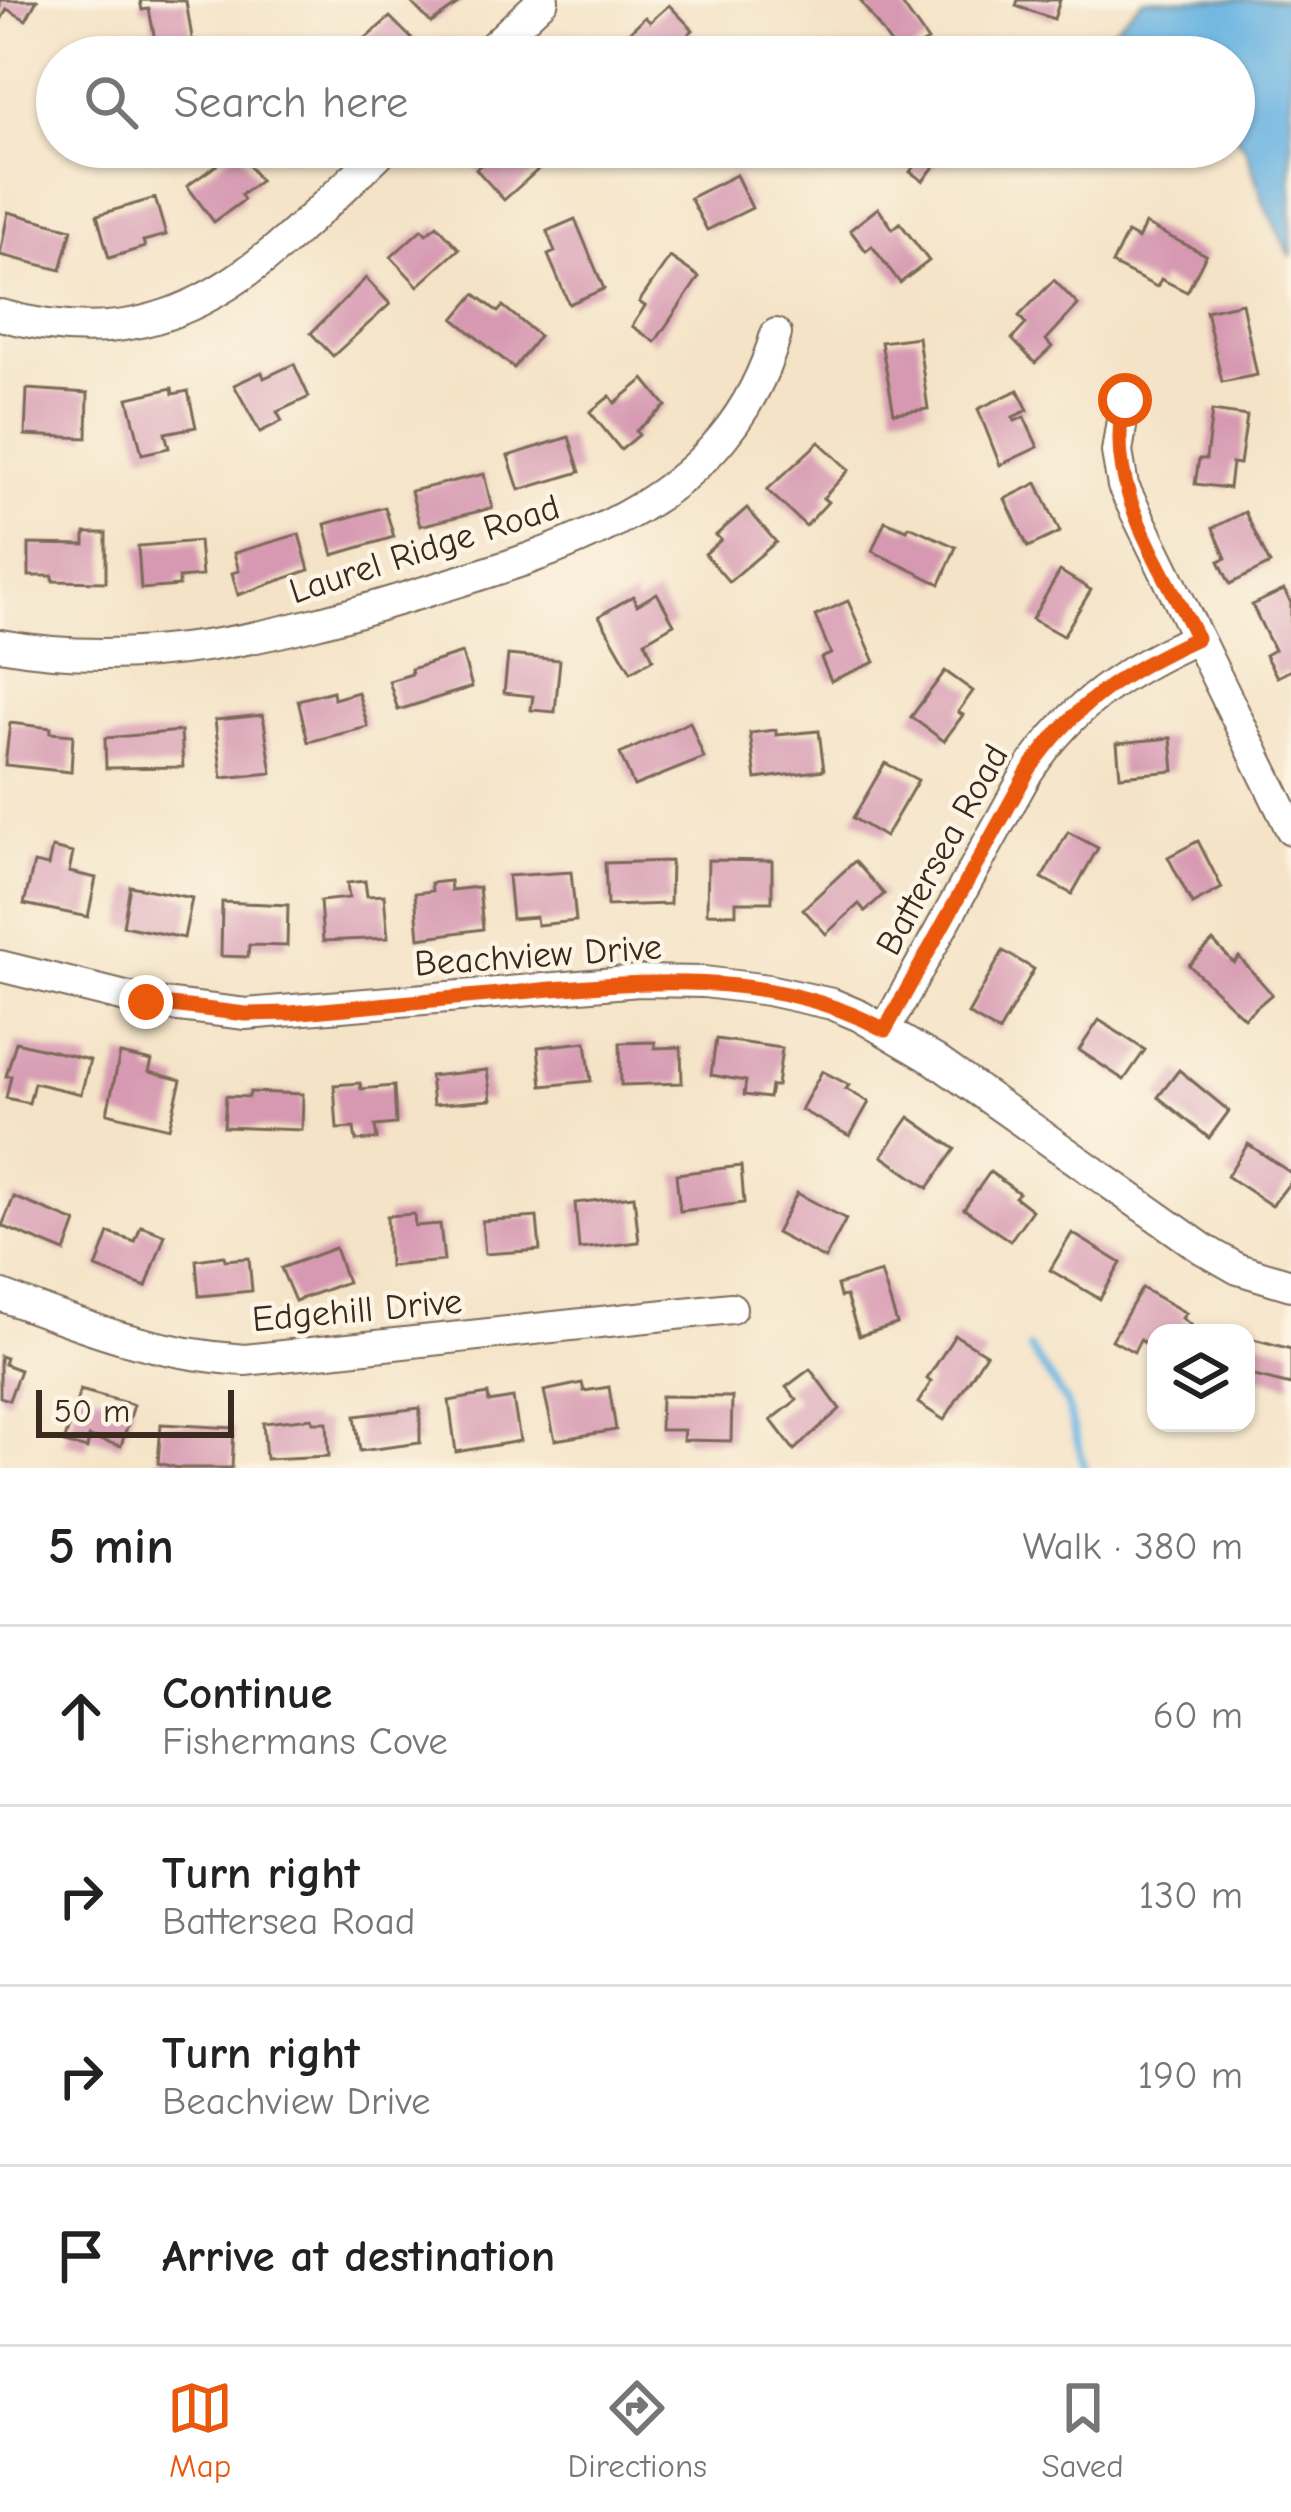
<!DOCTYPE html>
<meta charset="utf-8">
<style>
body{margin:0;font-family:"Comic Neue",sans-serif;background:#f6f6f6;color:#222}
.controls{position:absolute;right:36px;bottom:36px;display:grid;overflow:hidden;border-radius:24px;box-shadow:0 3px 9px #0004}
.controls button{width:108px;height:108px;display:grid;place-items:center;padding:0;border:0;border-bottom:3px solid #e0e0e0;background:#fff;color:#222;font:60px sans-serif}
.scale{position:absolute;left:36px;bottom:30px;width:198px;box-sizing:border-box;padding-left:12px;border:6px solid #3b2a1e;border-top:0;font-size:33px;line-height:42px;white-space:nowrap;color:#3b2a1e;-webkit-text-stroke:9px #fcf5e5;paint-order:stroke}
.stop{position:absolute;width:36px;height:36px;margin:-27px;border:9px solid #ea580c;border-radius:50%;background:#fff}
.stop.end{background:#ea580c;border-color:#fff;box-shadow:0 3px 12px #0008}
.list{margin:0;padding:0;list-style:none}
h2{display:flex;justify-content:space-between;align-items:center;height:156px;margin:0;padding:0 48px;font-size:51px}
h2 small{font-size:39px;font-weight:400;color:#767676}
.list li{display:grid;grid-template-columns:78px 1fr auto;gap:36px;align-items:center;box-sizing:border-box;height:180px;padding:0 48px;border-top:3px solid #e0e0e0}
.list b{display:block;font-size:45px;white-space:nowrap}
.list p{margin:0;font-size:39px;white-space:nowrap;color:#767676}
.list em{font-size:39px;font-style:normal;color:#767676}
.icon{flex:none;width:66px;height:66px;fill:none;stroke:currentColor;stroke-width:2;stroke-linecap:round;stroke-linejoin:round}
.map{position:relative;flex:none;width:1291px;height:1468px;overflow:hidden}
.search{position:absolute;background:#fff;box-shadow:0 3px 9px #0004;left:36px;right:36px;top:36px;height:132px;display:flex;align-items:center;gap:30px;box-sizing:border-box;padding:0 42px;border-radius:66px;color:#767676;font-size:45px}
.sheet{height:876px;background:#fff}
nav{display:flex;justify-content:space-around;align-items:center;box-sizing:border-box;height:168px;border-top:3px solid #e0e0e0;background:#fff;font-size:33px;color:#767676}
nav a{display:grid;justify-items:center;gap:6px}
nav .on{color:#ea580c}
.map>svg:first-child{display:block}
.water{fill:#68b3e1;stroke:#526e80;stroke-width:3}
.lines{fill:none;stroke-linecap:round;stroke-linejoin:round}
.stream{stroke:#68b3e1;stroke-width:8}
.building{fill:#d699b1}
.minor-casing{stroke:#7c6b59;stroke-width:34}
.minor{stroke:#fff;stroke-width:30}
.route{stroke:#ea580c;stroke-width:15}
.labels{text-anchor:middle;stroke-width:9;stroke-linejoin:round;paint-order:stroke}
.street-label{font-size:36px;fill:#3b2a1e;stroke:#fcf5e5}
</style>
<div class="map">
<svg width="1291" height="1468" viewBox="0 0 1291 1468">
<rect width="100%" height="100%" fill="#fcf5e5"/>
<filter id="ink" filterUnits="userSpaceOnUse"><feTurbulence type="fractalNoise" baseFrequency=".00833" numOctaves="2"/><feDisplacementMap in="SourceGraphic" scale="24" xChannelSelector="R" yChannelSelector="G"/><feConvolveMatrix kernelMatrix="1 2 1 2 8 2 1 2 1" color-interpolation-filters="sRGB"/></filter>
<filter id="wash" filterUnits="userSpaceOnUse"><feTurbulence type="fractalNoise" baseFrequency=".004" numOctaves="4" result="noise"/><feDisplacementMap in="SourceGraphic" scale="48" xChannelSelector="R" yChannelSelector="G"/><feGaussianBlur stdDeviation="2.7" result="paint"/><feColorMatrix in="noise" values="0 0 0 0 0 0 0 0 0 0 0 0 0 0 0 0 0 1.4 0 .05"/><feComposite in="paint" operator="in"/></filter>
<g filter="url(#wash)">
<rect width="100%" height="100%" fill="#f4e3c6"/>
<path class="water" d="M1143 0H1291V257L1265 206 1246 149 1234 135V57H1098L1104 38Z"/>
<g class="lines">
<path class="stream" d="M1030 1349 1066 1402 1085 1468"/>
</g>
<g id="blocks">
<g class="building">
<path d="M0 0H37L26 20 7 9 0 22Z"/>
<path d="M140 0 186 1 194 50 158 56 149 9 142 10Z"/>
<path d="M409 0H464L431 23Z"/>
<path d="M860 0H899L928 41 900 57Z"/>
<path d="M1018 0H1060L1054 19 1016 6Z"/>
<path d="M669 5 693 30 665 57H631L618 43 645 17 650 22Z"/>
<path d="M390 17 413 40 395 57H344Z"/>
<path d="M1039 47 1040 57H979V52Z"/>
<path d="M279 147H304L290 159Z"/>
<path d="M510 147H540L550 159 504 200 476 169 497 150 500 155Z"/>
<path d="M892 147H949L923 181 910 172 916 164Z"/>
<path d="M238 150 260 181 241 195 244 200 214 222 187 186Z"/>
<path d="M736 175 752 208 707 230 690 198Z"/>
<path d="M155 198 166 235 143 241 145 247 109 258 97 215Z"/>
<path d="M878 208 893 229 900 223 929 261 900 283 872 246 866 251 850 230Z"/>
<path d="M8 212 72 229 61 270 0 255Z"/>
<path d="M575 219 604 289 569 304 548 255 555 252 547 231Z"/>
<path d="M1145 224 1206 255 1187 292 1161 279 1157 287 1112 264 1127 233 1138 239Z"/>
<path d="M437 225 459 249 418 286 391 257 422 229 426 234Z"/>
<path d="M670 257 699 277 655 342 632 326 645 306 639 302Z"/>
<path d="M366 278 390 304 333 356 311 333Z"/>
<path d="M1054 280 1078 305 1046 340 1052 347 1035 363 1012 339 1026 324 1019 316Z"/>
<path d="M475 294 498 312 503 306 539 336 514 368 454 319Z"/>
<path d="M1242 303 1257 375 1222 382 1206 311Z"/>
<path d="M918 337 928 409 894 413 881 342Z"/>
<path d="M294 364 309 397 277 412 282 421 260 432 234 385 262 372 264 378Z"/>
<path d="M644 379 666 406 636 431 639 435 621 450 590 412 610 396 615 403Z"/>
<path d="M172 388 173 394 188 391 196 427 165 433 169 448 142 454 128 398Z"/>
<path d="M27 389 88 393 87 438 25 435Z"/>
<path d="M1018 390 1028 410 1013 417 1015 421 1024 417 1038 447 1000 465 978 409Z"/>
<path d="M1212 411 1247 416 1240 464 1232 463 1229 488 1195 484 1199 459H1206Z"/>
<path d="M569 437 580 472 519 490 508 456Z"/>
<path d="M819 442 849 470 823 498 828 502 806 526 767 490Z"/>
<path d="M484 474 492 508 420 526 411 491Z"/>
<path d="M1037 483 1060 532 1028 547 1005 499Z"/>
<path d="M385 507 394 537 333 555 325 524Z"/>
<path d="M747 508 776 542 729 582 705 554 721 540 716 535Z"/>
<path d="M1245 512 1270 564 1230 584 1219 561 1226 558 1213 528Z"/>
<path d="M885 521 907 530 909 526 956 547 940 584 872 551Z"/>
<path d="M85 533H106V582L53 581V576H29V544L85 545Z"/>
<path d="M299 534 309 570 238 595 232 573 239 571 234 553Z"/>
<path d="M199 541 202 576 179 578V586L141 589 138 546Z"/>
<path d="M1060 571 1091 590 1063 636 1032 619Z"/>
<path d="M1284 590 1291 603V670L1277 677 1265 655 1274 650 1252 605Z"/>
<path d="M657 593 674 624 645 641 653 659 631 672 599 616 633 596 637 605Z"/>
<path d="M848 601 875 662 831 681 821 658 831 654 815 616Z"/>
<path d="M462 653 472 687 398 710 389 681 412 674 411 669Z"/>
<path d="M508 655 560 660 555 712 531 710 533 696 504 693Z"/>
<path d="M945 671 973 691 958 712 963 715 944 741 911 717Z"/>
<path d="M333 691 334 699 358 692 368 727 308 742 298 700Z"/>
<path d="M263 715 272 773 222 778 215 720Z"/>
<path d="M690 722 704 758 634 786 620 754Z"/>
<path d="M10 723 51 728 50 733 73 735 71 772 5 765Z"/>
<path d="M776 730V735L819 731 824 770 756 779 750 733Z"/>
<path d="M181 731 183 767 106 768 105 738Z"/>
<path d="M1171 738 1174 771 1120 776 1117 743Z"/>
<path d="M885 763 918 780 885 837 853 818Z"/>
<path d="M1068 832 1098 848 1072 894 1042 878Z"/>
<path d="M1198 841 1222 888 1192 904 1168 857Z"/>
<path d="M52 848 73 853 69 872 96 878 88 917 24 904 34 863 48 866Z"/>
<path d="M708 860 772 861V902H736V914L707 913Z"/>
<path d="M671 861 670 904 607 906 605 863Z"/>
<path d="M855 861 884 894 865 911 859 904 826 934 803 909Z"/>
<path d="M571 872 576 921 537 925 536 917 512 919 508 876Z"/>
<path d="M365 881 367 896 384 895 388 938 323 941 320 901 349 898 347 883Z"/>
<path d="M450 881 451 890 479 887 483 929 419 938 415 893 432 891 431 883Z"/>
<path d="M130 886 192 898 184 938 123 926Z"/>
<path d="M222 902 288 905 287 946 249 945 248 957 221 956Z"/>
<path d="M1213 941 1234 963 1239 957 1272 994 1244 1018 1189 965Z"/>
<path d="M1003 951 1034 969 999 1032 968 1014Z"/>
<path d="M1099 1020 1145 1050 1124 1080 1079 1050Z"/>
<path d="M716 1039 782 1048 777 1086H771L769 1098 744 1095 746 1081 711 1075Z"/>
<path d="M16 1042 90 1060 81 1094 34 1083 29 1103 6 1098 11 1076H6Z"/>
<path d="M586 1042 591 1081 542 1086 538 1047Z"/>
<path d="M655 1042V1048L681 1047 682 1083 621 1085 620 1043Z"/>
<path d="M120 1054 152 1061 149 1072 181 1080 169 1128 107 1113Z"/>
<path d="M487 1070 491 1100 433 1105 430 1076Z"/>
<path d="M1179 1070 1229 1111 1209 1138 1158 1097Z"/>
<path d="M822 1071 849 1085 846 1089 869 1102 850 1136 801 1110Z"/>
<path d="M360 1083 361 1089 394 1086 396 1124 375 1126 377 1139 356 1141 354 1128 337 1129 334 1085Z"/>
<path d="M250 1092 303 1094 302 1130 224 1127 226 1096 249 1097Z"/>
<path d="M909 1117 955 1149 928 1188 882 1156Z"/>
<path d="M1248 1144 1291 1173V1181L1272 1206 1227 1176Z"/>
<path d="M741 1166 744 1203 680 1211 676 1174Z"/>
<path d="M990 1172 1019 1193 1015 1197 1032 1210 1010 1241 964 1209Z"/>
<path d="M797 1193 846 1219 825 1259 776 1233Z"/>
<path d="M634 1196 639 1242 579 1249 575 1203Z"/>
<path d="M14 1197 76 1222 65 1252 2 1226Z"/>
<path d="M414 1214 415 1226 440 1224 444 1261 389 1266 387 1216Z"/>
<path d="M537 1217 540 1250 485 1254 482 1221Z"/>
<path d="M141 1226 165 1235 146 1287 96 1268 109 1233 135 1242Z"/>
<path d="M1072 1233 1121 1263 1100 1299 1050 1270Z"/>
<path d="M335 1248 347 1282 295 1301 281 1268Z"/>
<path d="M224 1256 225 1260 249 1258 252 1291 199 1296 196 1260Z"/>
<path d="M881 1272 897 1324 859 1336 846 1296 840 1297 837 1285Z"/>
<path d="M1142 1288 1186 1313 1182 1318 1200 1333H1156V1350L1140 1340 1134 1352 1112 1340Z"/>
<path d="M955 1335 986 1354 944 1420 918 1403 931 1382 927 1379Z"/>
<path d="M1246 1337 1291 1349V1385L1246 1374Z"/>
<path d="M0 1356 6 1358 4 1364 20 1370 9 1400 0 1397Z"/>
<path d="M810 1369 840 1409 794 1450 771 1420 797 1400 786 1387Z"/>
<path d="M582 1383 584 1391 609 1387 616 1430 555 1440 544 1391Z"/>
<path d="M80 1390 134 1405 121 1446 89 1437 87 1449 64 1443Z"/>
<path d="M488 1394 489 1402 513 1398 520 1441 456 1452 449 1401Z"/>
<path d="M661 1396 732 1397 731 1441 683 1440 684 1430H660Z"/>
<path d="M420 1408V1443L360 1451 355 1416Z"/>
<path d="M312 1418 313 1422H327L329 1456 266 1459 263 1423Z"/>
<path d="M161 1424 234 1428 232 1468H178L158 1463Z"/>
</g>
</g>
</g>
<g filter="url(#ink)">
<use href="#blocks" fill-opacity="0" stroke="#7c6b59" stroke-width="3"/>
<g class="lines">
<g class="minor-casing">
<g id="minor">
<path d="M482 57 543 0"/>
<path d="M0 315C181 365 267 259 386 147"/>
<path d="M1125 401 1117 452 1123 486 1291 829"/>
<path d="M0 645C142 671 276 637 411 596 563 550 727 506 776 334"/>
<path d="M0 966 146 1002 246 1014 639 981 704 982 768 990 832 1004 860 1016 935 1060 1203 1249 1238 1269 1291 1285"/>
<path d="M885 1030 1028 771C1074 703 1123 672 1197 638"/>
<path d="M0 1295C84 1327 154 1354 245 1360L731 1308"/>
</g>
</g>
<use href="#minor" class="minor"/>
</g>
</g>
<g class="lines" filter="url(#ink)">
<path class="route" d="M146 1002 246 1014 291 1013C364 1006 437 1000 510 993 636 981 769 967 885 1030L1028 771C1075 703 1123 672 1197 638 1161 564 1102 485 1125 400"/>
</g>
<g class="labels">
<g class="street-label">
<text transform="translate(424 548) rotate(-18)" y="13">Laurel Ridge Road</text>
<text transform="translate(941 849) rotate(-61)" y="13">Battersea Road</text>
<text transform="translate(538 954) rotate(-4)" y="13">Beachview Drive</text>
<text transform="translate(357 1309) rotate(-5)" y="13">Edgehill Drive</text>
</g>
</g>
</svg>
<div class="controls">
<button><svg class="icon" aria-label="layers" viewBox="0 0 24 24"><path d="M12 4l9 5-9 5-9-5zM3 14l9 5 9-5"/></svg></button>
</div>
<div class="scale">50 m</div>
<div class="stop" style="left:1125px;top:400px"></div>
<div class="stop end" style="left:146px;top:1002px"></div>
<div class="search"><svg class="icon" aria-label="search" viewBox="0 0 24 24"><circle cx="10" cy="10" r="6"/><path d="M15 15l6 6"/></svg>Search here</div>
</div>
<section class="sheet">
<h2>5 min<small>Walk · 380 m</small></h2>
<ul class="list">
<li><svg class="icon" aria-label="ahead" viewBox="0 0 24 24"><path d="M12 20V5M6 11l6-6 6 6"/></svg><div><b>Continue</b><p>Fishermans Cove</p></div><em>60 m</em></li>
<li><svg class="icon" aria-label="right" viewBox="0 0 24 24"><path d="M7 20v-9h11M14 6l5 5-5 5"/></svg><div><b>Turn right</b><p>Battersea Road</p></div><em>130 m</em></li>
<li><svg class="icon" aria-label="right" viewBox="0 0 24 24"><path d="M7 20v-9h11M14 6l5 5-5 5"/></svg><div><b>Turn right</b><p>Beachview Drive</p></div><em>190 m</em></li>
<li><svg class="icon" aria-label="arrive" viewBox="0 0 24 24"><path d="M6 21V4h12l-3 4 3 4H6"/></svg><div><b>Arrive at destination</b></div></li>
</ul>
</section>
<nav>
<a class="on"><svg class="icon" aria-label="map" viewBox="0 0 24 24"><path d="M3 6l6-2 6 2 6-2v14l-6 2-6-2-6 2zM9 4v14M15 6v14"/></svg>Map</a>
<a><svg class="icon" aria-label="directions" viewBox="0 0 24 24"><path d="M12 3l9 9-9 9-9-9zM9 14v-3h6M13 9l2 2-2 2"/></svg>Directions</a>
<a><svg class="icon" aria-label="saved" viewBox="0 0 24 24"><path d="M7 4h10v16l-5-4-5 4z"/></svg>Saved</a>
</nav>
